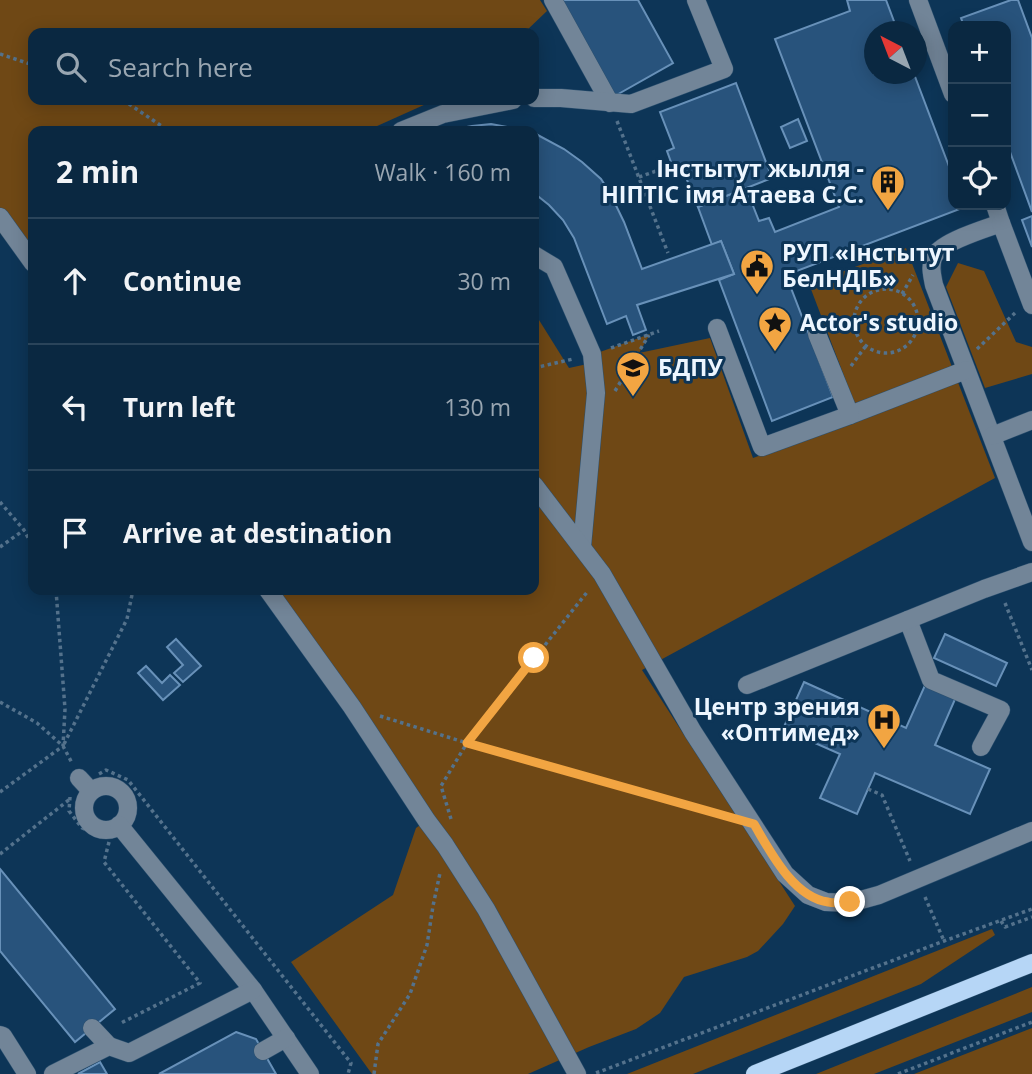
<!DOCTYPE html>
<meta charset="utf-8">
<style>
body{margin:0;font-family:"Open Sans",sans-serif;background:#133048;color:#f1f3f6}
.controls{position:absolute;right:21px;top:21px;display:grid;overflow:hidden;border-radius:14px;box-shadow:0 4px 18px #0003}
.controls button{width:63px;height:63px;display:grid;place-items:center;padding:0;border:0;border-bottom:2px solid #2a445a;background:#0a2841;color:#f1f3f6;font:35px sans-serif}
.compass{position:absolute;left:864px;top:21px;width:63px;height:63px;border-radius:50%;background:#0a2841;box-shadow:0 4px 18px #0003;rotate:318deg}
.stop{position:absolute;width:21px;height:21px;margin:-16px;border:5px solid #f2a542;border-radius:50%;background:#fff}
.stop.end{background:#f2a542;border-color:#fff;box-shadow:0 2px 7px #0008}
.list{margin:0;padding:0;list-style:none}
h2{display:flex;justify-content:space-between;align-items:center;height:91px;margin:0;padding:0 28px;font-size:30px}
h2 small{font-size:23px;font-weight:400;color:#99a6b1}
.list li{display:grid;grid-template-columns:46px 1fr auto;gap:21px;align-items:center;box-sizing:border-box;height:126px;padding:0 28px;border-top:2px solid #2a445a}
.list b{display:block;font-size:26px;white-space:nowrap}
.list em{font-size:23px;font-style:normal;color:#99a6b1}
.icon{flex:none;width:38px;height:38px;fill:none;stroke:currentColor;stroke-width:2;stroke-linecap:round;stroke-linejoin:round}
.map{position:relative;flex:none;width:1032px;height:1074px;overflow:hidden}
.search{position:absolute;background:#0a2841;box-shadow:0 4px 18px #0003;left:28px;top:28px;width:511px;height:77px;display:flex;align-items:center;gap:18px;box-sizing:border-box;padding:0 24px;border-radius:14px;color:#99a6b1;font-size:26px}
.panel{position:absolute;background:#0a2841;box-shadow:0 4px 18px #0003;left:28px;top:126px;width:511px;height:469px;border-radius:14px}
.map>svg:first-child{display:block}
.green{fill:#6f4815}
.building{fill:#28537c;stroke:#6891b9;stroke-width:2}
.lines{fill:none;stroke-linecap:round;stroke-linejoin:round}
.minor-casing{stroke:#2c506f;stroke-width:19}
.major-casing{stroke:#2c506f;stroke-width:19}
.path{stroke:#54728c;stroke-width:3.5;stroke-dasharray:3.5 3.5;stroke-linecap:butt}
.minor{stroke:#728598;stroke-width:18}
.major{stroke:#b6d6f6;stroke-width:18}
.route{stroke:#f2a542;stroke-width:9}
.labels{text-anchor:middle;stroke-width:6;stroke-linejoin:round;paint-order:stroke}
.poi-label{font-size:23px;font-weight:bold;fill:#edf6ff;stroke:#0d3557;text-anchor:start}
</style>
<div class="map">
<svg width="1032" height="1074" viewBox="0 0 1032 1074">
<rect width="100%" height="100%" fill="#0d3557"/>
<g class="green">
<path d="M0 0H540L547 11 524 33H33V100H435L366 131H33V277L0 233Z"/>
<path d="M906 248 995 478 642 670 795 906 783 924 758 951 747 957 684 977 660 1013 636 1029 589 1047 528 1074H372L291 962 393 895 416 828 427 820 265 590H534V312L569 368 601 361 600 352 650 334 639 353 710 338 753 458 860 418 809 284Z"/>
<path d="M958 263 984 271 1016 342 1032 347V374L985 388 946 287Z"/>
<path d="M992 929 995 935 921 984 693 1074H627Z"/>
<path d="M1032 987V1012L874 1074H816Z"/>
<path d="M1032 1028V1074H914Z"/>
</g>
<g class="building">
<path d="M559 0H638L673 63 613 97Z"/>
<path d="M847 0H886L898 32H874V74H914L953 177V205H964L965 207 786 275 833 397 772 421 719 280 734 274 721 241 712 245 698 207 746 188 759 221 769 218 775 232 839 207 775 39 850 11Z"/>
<path d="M1011 0H1018L1032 38V212L1006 141V26H964L961 18Z"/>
<path d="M736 83 772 178 698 207 683 170 675 173 667 151 674 148 660 112Z"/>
<path d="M798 119 807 141 790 148 781 127Z"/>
<path d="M491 124 530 131H445L472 126Z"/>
<path d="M534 133 564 149 582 162 601 179 610 193 624 222 642 269 721 241 734 274 637 305 646 330 633 335 626 316 607 324 574 238 563 220 549 205 534 193Z"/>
<path d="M1032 216V247L1022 220Z"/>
<path d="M945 634 1007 663 996 686 934 658Z"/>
<path d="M176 639 201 666 183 682 174 673 183 665 167 647Z"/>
<path d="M146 666 162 683 170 675 180 685 163 700 138 673Z"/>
<path d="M804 682 906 728 926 683 956 697 935 745 990 769 970 814 875 773 857 814 820 798 840 754 783 729Z"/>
<path d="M0 869 115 1009 75 1042 0 951Z"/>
<path d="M236 1032 256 1039 276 1074H159Z"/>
<path d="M100 1062 107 1074H78Z"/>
</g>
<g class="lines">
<g class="minor-casing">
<g id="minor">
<path d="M553 0 610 103"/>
<path d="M918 0 953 94"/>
<path d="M534 98H561L631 104 724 69 696 0"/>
<path d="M401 131 443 114 513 100"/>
<path d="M995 205 1001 223C985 229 939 242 933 258 930 267 932 275 934 285L1032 542"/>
<path d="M0 217 33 263"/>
<path d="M1001 223 1032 305"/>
<path d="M534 255 554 267 592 354 596 393 582 547"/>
<path d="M717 328 762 447 850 415 966 370"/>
<path d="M817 334 850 415"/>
<path d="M992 436 1032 420"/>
<path d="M534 485 602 574 693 732 785 874 808 895 826 902 850 903 879 895 1032 831"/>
<path d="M268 590 352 707 427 821 445 845 486 909 577 1074"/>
<path d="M908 620 931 680 1001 710 981 747"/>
<path d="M747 685 984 589 1032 572"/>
<path d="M79 778 91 791"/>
<circle cx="106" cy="808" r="22"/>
<path d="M119 825 253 990 310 1074"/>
<path d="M92 1028 109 1046"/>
<path d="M0 1035 3 1036 27 1074"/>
<path d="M263 1051 286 1038"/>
<path d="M53 1074 109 1046 129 1053 253 990"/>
</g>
</g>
<g class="major-casing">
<path id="major" d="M755 1074 1032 963"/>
</g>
<g class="path">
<path d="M0 54 33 65"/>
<path d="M123 100 169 131"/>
<path d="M617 121 668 253"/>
<path d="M639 177 665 168"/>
<path d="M534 283V291"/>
<circle cx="886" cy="321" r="32"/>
<path d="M902 294 913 275"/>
<path d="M611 348 659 331"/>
<path d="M977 349 1015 313"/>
<path d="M851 366 865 347"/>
<path d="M534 368 573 359"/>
<path d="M615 391 649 335"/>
<path d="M0 502 24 530 33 547"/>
<path d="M0 547 24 530"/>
<path d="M1005 603 1032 670"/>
<path d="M0 702 37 723 63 746 72 763"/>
<path d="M380 716 467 743 722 815"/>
<path d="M64 744 127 619 133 590"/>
<path d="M99 774 106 770 128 780 351 1063 348 1074"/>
<path d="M868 789 882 795 910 861"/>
<path d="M0 792 63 746 65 709 56 590"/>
<path d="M70 797 69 811 82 828 104 837"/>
<path d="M451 819 441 786 467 743 588 591"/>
<path d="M109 842 104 862 200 983 121 1023"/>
<path d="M0 854 70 799"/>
<path d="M925 897 944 941"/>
<path d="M1001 921 1005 927 1032 917"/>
<path d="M596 1073 944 941 1032 909"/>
<path d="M374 1074 378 1044 410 994 427 945 433 906 440 873"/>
<path d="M898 1074 1032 1022"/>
</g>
<use href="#minor" class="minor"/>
<use href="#major" class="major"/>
</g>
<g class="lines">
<path class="route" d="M534 658 467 743 754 824C770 851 793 897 828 902 835 904 843 902 850 902"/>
</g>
<defs>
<g id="building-pin" transform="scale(1.75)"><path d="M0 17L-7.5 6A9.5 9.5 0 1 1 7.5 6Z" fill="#f2a542" stroke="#0d3557"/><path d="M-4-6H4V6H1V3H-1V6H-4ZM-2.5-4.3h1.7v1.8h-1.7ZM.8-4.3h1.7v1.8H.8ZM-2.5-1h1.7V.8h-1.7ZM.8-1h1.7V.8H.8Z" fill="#111"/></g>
<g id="civic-pin" transform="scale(1.75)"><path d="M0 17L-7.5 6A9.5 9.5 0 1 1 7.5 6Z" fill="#f2a542" stroke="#0d3557"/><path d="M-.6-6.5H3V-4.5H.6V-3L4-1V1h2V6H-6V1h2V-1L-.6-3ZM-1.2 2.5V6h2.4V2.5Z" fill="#111"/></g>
<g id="sight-pin" transform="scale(1.75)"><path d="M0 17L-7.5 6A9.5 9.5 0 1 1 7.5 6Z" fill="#f2a542" stroke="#0d3557"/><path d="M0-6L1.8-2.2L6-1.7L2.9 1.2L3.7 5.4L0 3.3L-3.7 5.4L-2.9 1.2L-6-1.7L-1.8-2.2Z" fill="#111"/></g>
<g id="university-pin" transform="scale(1.75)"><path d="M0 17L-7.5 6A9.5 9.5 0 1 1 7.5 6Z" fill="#f2a542" stroke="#0d3557"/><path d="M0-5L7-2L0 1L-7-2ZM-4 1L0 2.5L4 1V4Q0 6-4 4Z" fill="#111"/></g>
<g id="hospital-pin" transform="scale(1.75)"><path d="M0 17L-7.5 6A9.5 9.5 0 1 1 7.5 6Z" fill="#f2a542" stroke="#0d3557"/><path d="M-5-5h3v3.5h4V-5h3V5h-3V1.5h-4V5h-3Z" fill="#111"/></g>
</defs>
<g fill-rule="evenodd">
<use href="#building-pin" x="888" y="182"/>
<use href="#civic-pin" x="757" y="266"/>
<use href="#sight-pin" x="775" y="323"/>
<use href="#university-pin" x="633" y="368"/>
<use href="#hospital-pin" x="884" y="720"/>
</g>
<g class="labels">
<g class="poi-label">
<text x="864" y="177" text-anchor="end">Інстытут жылля -<tspan x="864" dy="26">НІПТІС імя Атаева С.С.</tspan></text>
<text x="782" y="261">РУП «Інстытут<tspan x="782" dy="26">БелНДІБ»</tspan></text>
<text x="800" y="331">Actor's studio</text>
<text x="658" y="376">БДПУ</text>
<text x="860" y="715" text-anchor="end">Центр зрения<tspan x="860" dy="26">«Оптимед»</tspan></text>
</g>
</g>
</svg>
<div class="controls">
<button>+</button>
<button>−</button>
<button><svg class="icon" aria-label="locate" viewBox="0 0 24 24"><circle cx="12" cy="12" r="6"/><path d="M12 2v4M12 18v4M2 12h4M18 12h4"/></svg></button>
</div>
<svg class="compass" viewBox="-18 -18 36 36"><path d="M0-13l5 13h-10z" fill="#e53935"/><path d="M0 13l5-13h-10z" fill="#99a6b1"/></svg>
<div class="stop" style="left:534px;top:658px"></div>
<div class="stop end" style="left:850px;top:902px"></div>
<div class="search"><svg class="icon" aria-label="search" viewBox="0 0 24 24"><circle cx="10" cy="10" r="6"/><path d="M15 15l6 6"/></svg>Search here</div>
<section class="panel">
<h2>2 min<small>Walk · 160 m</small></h2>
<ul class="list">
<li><svg class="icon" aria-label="ahead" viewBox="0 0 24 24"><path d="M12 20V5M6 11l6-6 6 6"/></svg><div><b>Continue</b></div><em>30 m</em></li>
<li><svg class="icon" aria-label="left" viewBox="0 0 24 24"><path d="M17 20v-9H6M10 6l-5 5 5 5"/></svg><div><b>Turn left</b></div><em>130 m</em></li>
<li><svg class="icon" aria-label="arrive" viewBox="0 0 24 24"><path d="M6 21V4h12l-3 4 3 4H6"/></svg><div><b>Arrive at destination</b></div></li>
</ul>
</section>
</div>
